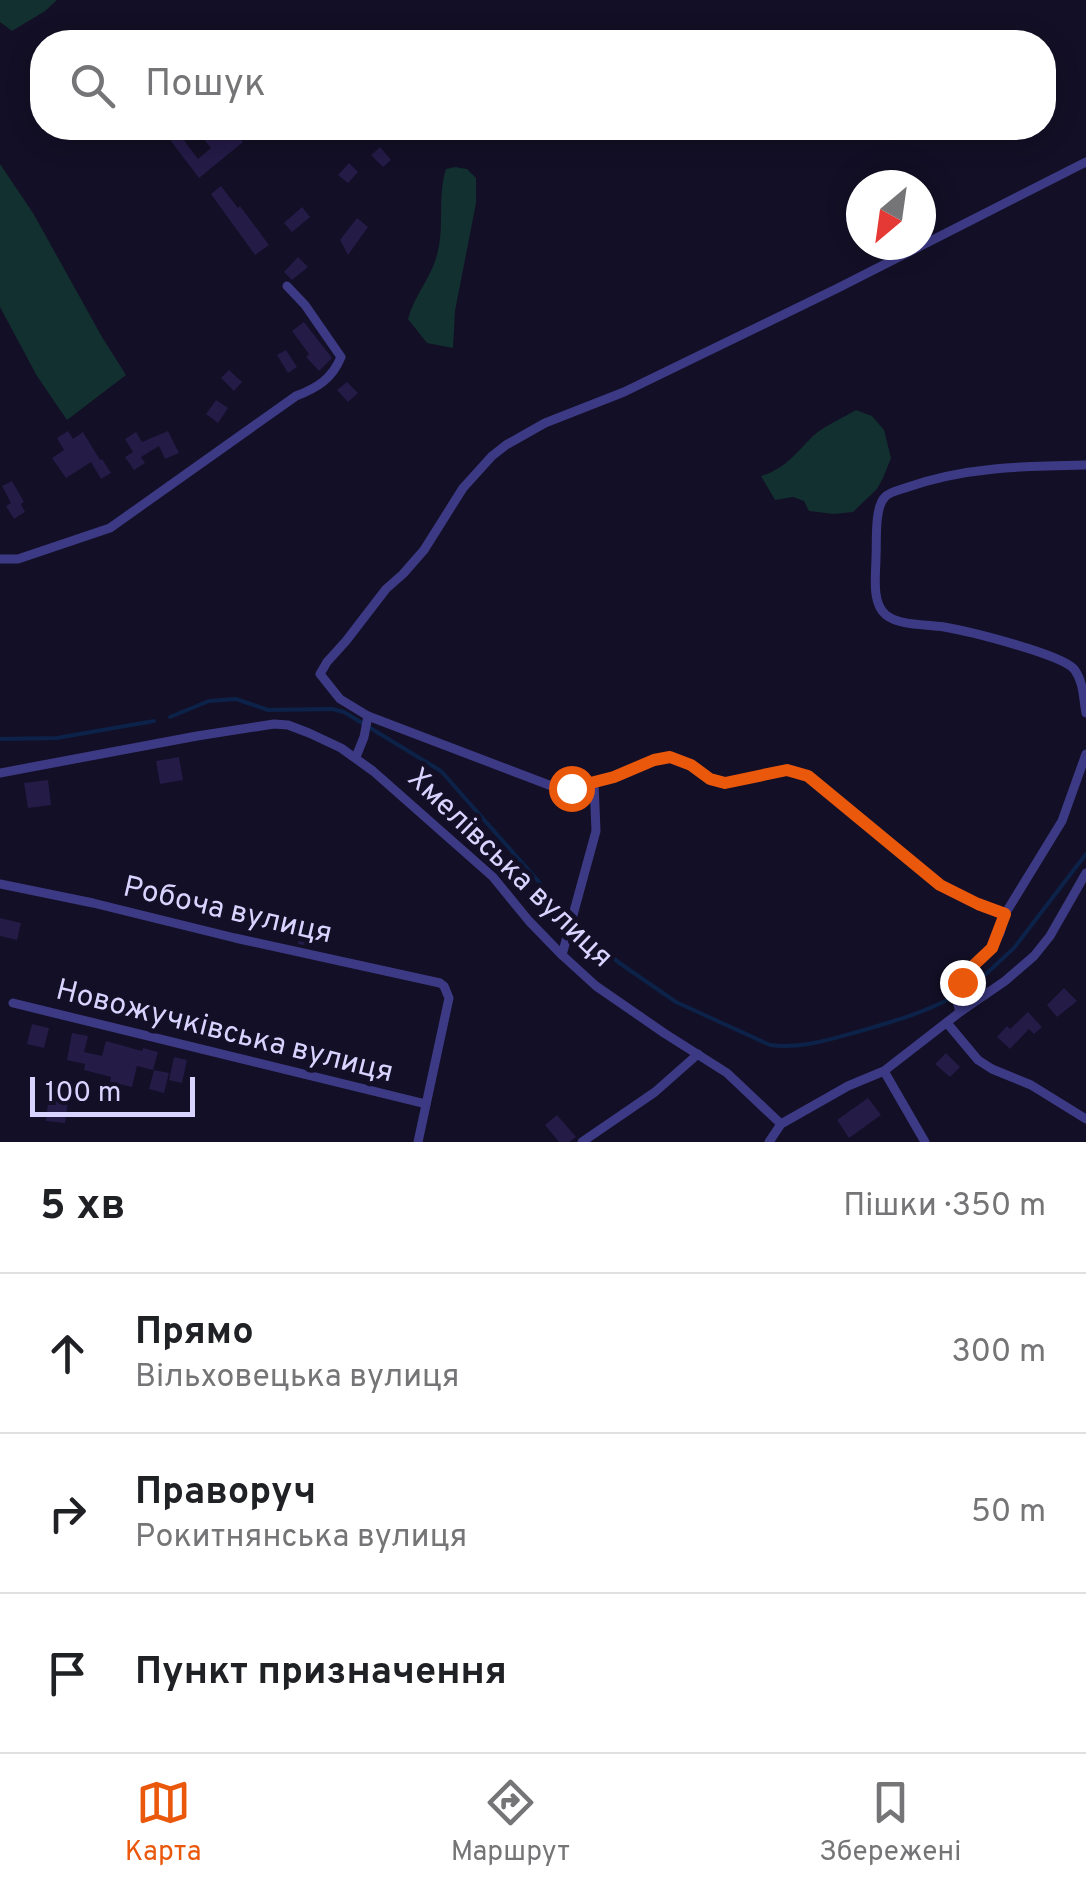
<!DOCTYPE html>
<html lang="uk">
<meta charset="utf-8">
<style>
body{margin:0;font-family:Overpass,sans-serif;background:#f6f6f6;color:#202124}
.compass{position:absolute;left:846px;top:170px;width:90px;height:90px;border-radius:50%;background:#fff;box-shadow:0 5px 25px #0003;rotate:209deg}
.scale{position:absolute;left:30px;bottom:25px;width:165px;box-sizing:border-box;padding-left:10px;border:5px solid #d9d4ff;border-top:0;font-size:28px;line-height:35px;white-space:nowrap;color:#d9d4ff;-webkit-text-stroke:8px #130f26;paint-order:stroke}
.stop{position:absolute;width:30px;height:30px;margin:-22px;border:8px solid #ea580c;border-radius:50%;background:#fff}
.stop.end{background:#ea580c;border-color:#fff;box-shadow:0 2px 10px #0008}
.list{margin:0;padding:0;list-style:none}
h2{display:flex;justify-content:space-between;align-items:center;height:130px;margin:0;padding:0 40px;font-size:42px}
h2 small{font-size:32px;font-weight:400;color:#757577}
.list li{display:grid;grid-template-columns:65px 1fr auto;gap:30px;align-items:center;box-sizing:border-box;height:160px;padding:0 40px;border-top:2px solid #e0e0e0}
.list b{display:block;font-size:38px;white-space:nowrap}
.list p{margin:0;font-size:32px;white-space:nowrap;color:#757577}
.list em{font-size:32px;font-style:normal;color:#757577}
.icon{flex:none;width:55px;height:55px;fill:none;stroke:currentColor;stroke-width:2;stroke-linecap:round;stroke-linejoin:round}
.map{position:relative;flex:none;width:1086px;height:1142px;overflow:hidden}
.search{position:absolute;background:#fff;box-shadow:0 5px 25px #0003;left:30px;right:30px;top:30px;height:110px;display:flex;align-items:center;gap:25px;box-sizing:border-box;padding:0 35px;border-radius:40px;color:#757577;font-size:38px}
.sheet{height:610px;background:#fff}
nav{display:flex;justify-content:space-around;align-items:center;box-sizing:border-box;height:140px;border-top:2px solid #e0e0e0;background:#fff;font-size:28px;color:#757577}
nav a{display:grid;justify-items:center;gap:5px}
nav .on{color:#ea580c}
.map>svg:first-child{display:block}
.green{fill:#12302f}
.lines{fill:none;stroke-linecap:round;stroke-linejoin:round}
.stream{stroke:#0c2248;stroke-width:4}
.building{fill:#241b47}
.street{stroke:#3d3a85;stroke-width:9}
.route{stroke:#ea580c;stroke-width:12}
.labels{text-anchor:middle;stroke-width:10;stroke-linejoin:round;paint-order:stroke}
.street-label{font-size:30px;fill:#d9d4ff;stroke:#130f26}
</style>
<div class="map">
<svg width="1086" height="1142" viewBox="0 0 1086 1142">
<rect width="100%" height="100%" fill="#130f26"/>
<g class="green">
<path d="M0 0H57L45 11 12 31 0 22Z"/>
<path d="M0 164 33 213 102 337 126 375 67 420 37 376 0 307Z"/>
<path d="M455 167 467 169 476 178V203L455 311 453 348 427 343 408 319C414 296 431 278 437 255 445 227 437 197 446 169Z"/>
<path d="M856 410 872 416 884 430 891 458 883 478 877 489 853 512 834 514 809 511 804 501 793 497 775 500 761 476C785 469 796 453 813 436 824 426 843 418 856 410Z"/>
</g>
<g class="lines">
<g class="stream">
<path d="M170 717 209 701 236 699 268 710 332 709 344 712 441 771 562 908"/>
<path d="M0 739 57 738 154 721"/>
<path d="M576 923 618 962 676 1002 770 1045C801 1049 828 1040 857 1032 891 1022 924 1013 955 996"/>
<path d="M964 992 972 987 1014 948 1086 854"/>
</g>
</g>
<g class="building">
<path d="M195 128H231L243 142 199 178 171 141 179 134 198 159 211 148Z"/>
<path d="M380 147 391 160 383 167 371 155Z"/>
<path d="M349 163 358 172 348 183 338 175Z"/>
<path d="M221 186 238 208 240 206 269 245 255 255 211 194Z"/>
<path d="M302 207 310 217 292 232 284 223Z"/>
<path d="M357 218 368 227 348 255 340 240Z"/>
<path d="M298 257 308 267 292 280 284 272Z"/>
<path d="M304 322 332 358 319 371 306 357 309 354 292 331Z"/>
<path d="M286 350 297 367 288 373 277 355Z"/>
<path d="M229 370 242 382 234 391 221 378Z"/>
<path d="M347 382 358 393 348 402 337 390Z"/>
<path d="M216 400 228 408 218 423 206 414Z"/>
<path d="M68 431 73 439 83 432 100 460 102 459 111 473 101 479 91 462 66 478 52 458 64 450 57 438Z"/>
<path d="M168 431 179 453 165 459 159 446 141 457 145 463 134 470 125 457 133 452 125 439 136 432 142 442Z"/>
<path d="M12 481 24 502 21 504 25 512 14 519 6 506 11 503 2 486Z"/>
<path d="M179 757 183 780 160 784 156 761Z"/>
<path d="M48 780 51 805 28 808 24 783Z"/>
<path d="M0 918 21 923 17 940 0 936Z"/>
<path d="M303 926 320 931 316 947 298 944Z"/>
<path d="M1064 988 1077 1001 1057 1017 1047 1005Z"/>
<path d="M1028 1012 1042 1027 1034 1034 1029 1029 1010 1049 997 1037 1007 1026 1010 1029Z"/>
<path d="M32 1024 49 1028 44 1048 27 1044Z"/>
<path d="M72 1033 88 1036 84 1052 102 1056 106 1041 142 1051 143 1048 158 1052 153 1070 137 1066 132 1087 110 1082 111 1077 84 1070 85 1064 67 1060Z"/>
<path d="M946 1053 960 1067 950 1077 935 1064Z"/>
<path d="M174 1057 187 1060 182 1083 169 1080Z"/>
<path d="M154 1070 169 1073 164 1093 149 1089Z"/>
<path d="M54 1094 68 1100 65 1123 46 1121 48 1103H50Z"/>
<path d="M868 1098 881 1115 849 1138 837 1120Z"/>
<path d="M557 1115 576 1137 569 1142H559L545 1125Z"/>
</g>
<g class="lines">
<g class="street">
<path d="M1086 465C1024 466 964 467 905 488 899 490 889 492 885 497 874 508 877 542 876 557 876 574 871 603 886 615 900 626 926 624 944 627 968 631 1061 654 1074 669 1084 682 1083 698 1086 713"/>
<path d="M0 559H18L110 528 296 396C317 388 332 379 341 357L305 305 287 286"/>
<path d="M356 757 364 737 368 716"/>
<path d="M0 773 197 736 274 724 288 725 309 733 341 748 373 771 493 877 529 921 562 955 596 986 664 1033 727 1073 781 1124"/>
<path d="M0 884 93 903 235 938 440 983 444 986 449 998 418 1142"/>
<path d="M1005 914 978 904 941 885 808 776 787 771 725 783 710 779 691 765 670 757 654 760 614 777 571 788 549 785 368 716 340 699 320 674 327 662 346 641 386 589 403 574 424 550 463 488 492 456 506 445 545 423 624 392 838 288 1086 162"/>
<path d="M562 955 596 831 594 783"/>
<path d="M13 1003 426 1104"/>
<path d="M960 1012 957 1001 962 982 974 965 992 948 1000 933 1005 914 1062 821 1086 754"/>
<path d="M947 1023 978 1060 992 1069 1031 1085 1086 1119"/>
<path d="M884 1071 925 1142"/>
<path d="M582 1142 655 1092 698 1054"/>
<path d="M769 1142 781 1124 848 1086 884 1071 960 1012 1005 981 1034 956 1050 936 1086 873"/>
</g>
</g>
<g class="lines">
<path class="route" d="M571 788 614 777 654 760 670 757 691 765 710 779 725 783 787 770 808 776 940 885 978 904 1005 914 992 948 974 965 962 982"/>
</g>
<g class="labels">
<g class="street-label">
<text transform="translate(511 867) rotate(44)" y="10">Хмелівська вулиця</text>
<text transform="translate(228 909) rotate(13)" y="10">Робоча вулиця</text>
<text transform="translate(225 1030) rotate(14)" y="10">Новожучківська вулиця</text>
</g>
</g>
</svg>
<svg class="compass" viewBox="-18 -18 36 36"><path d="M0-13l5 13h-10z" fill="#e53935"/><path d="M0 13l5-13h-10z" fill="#757577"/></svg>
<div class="scale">100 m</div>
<div class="stop" style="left:571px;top:788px"></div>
<div class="stop end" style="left:962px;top:982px"></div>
<div class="search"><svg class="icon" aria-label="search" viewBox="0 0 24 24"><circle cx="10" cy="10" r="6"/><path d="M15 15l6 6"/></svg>Пошук</div>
</div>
<section class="sheet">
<h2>5 хв<small>Пішки · 350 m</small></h2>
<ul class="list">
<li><svg class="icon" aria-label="ahead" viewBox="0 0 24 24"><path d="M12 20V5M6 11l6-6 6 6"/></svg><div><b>Прямо</b><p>Вільховецька вулиця</p></div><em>300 m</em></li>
<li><svg class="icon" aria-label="right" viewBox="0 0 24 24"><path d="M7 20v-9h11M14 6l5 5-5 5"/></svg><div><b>Праворуч</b><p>Рокитнянська вулиця</p></div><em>50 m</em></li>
<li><svg class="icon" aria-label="arrive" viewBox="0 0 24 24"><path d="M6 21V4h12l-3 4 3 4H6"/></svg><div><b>Пункт призначення</b></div></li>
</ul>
</section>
<nav>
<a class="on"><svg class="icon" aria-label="map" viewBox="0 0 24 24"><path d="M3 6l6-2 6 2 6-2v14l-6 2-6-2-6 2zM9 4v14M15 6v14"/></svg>Карта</a>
<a><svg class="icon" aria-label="directions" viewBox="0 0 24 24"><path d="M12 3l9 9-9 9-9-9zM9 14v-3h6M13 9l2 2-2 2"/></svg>Маршрут</a>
<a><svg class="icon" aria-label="saved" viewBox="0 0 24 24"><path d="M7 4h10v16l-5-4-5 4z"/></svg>Збережені</a>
</nav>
